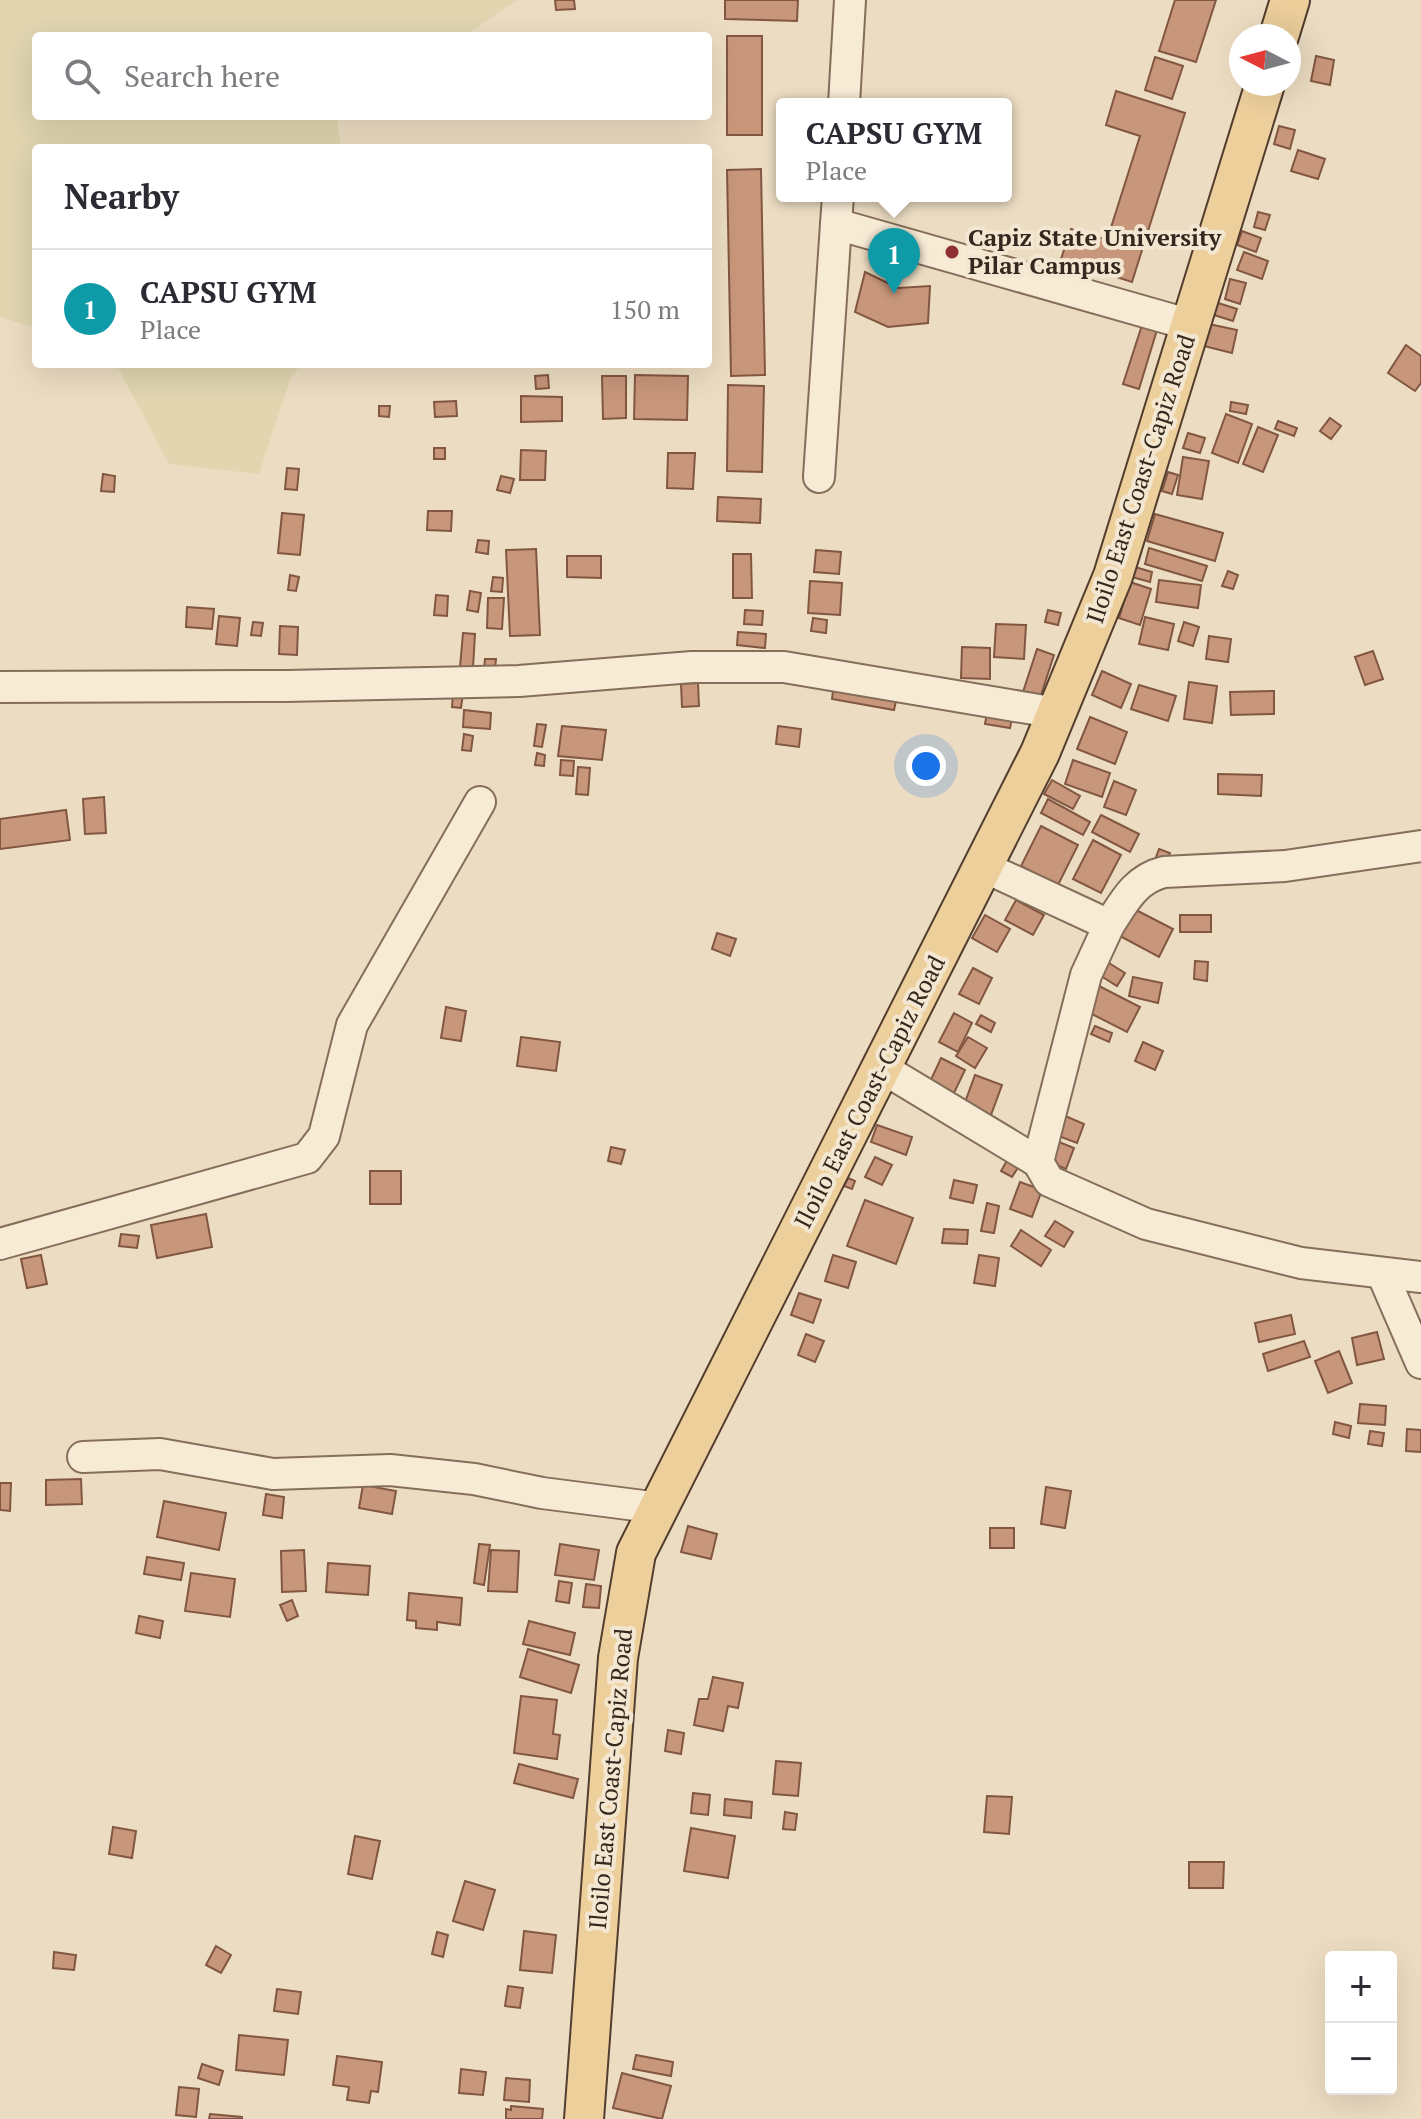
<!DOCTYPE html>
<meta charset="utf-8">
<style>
body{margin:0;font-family:"PT Serif",serif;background:#f2f2f3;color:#2b2b33}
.controls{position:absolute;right:24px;bottom:24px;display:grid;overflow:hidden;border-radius:8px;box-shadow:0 8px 32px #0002}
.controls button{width:72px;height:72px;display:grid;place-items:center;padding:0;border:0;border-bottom:2px solid #e1e1e2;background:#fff;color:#2b2b33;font:40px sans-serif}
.compass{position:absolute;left:1229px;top:24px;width:72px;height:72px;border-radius:50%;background:#fff;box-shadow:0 8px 32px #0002;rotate:276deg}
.you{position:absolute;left:926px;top:766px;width:28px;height:28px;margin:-20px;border:6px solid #fff;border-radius:50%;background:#1a73e8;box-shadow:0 0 0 12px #1a73e833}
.badge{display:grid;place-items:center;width:52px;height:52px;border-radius:50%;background:#ea580c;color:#fff;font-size:26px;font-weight:700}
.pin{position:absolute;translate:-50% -66px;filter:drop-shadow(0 2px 4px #0008)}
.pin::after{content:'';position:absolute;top:42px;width:28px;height:24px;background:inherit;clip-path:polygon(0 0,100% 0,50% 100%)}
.popup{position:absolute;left:776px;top:98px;width:236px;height:104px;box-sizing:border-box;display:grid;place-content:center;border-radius:8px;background:#fff;filter:drop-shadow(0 2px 6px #0005);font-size:26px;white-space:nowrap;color:#7c7c81}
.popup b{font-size:30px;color:#2b2b33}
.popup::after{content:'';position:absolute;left:50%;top:100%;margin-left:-16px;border:16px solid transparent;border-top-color:#fff}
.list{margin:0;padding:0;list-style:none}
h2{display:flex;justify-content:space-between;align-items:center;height:104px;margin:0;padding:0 32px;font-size:34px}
h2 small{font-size:26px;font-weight:400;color:#7c7c81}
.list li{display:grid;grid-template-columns:52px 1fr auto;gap:24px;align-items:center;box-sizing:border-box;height:120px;padding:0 32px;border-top:2px solid #e1e1e2}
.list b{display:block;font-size:30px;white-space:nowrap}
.list p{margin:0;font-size:26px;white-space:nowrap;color:#7c7c81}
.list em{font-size:26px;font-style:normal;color:#7c7c81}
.icon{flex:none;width:44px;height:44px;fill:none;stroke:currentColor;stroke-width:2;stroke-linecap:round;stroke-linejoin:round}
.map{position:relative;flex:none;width:1421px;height:2119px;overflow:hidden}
.search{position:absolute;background:#fff;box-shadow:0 8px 32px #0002;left:32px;top:32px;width:680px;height:88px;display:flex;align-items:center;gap:20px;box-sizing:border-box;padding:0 28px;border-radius:8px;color:#7c7c81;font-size:30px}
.panel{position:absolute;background:#fff;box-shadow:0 8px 32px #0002;left:32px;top:144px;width:680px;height:224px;border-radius:8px}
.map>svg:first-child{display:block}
.farmland{fill:#e1d6b0}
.building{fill:#c8967a;stroke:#825741;stroke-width:2}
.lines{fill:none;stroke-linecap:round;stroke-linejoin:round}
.minor-casing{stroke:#856e5a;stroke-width:34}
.major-casing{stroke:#523d2f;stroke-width:42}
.minor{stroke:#f7ebd5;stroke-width:30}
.major{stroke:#edcf9c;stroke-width:38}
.poi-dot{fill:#902d34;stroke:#f3e7d2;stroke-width:3}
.labels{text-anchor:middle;stroke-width:8;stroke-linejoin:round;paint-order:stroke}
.poi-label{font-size:24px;font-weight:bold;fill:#35281e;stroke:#f3e7d2;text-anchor:start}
.street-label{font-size:24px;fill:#35281e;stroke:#f3e7d2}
</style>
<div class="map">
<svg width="1421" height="2119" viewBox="0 0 1421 2119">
<rect width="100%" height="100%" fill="#ecddc2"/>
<g class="farmland">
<path d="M0 0H517L465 36H36V116H345L337 121 341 148H36V328L0 317Z"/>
<path d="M116 364H302L291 376 259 474 169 464Z"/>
</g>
<g class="building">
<path d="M555 0H574L575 9 556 10Z"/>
<path d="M725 0H798L797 21 725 19Z"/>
<path d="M1175 0H1216L1196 62 1159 51Z"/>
<rect x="727" y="36" width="35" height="99"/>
<path d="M1316 56 1334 60 1330 85 1311 81Z"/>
<path d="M1155 57 1183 66 1172 99 1145 90Z"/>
<path d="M1116 91 1185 113 1132 282 1061 259 1071 229 1107 240 1140 136 1106 125Z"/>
<path d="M1279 126 1295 130 1290 149 1274 144Z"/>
<path d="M1298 150 1325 159 1318 179 1291 171Z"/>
<path d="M761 169 765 375 731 376 727 170Z"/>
<path d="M1258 212 1270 215 1265 230 1254 227Z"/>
<path d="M1242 231 1261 238 1256 252 1237 245Z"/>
<path d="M1244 252 1268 261 1262 279 1237 270Z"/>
<path d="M865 272 898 288 930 286 928 323 888 327 855 312Z"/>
<path d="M1230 279 1246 283 1240 304 1225 299Z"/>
<path d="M1218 303 1237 309 1233 321 1214 315Z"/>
<path d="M1209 324 1237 330 1232 353 1204 346Z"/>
<path d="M1142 325 1157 330 1139 389 1123 384Z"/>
<path d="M1406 345 1421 356V383L1415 391 1388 373Z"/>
<path d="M548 375 549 388 536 389 535 376Z"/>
<path d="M635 375 688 376 687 420 634 419Z"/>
<path d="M602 376H626V418L603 419Z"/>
<path d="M728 385 764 386 762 472 727 471Z"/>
<path d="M521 396 562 397V421L521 422Z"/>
<path d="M456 401 457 416 435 417 434 402Z"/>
<path d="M1231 402 1248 405 1246 414 1230 411Z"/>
<path d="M379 406H390L389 417 379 416Z"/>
<path d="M1226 414 1252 424 1238 463 1212 453Z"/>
<path d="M1330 418 1341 426 1331 439 1320 431Z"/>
<path d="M1278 421 1297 428 1294 436 1275 429Z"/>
<path d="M1258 427 1278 435 1263 472 1243 464Z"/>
<path d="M1188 433 1205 438 1200 453 1183 448Z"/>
<rect x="434" y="448" width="11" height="11"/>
<path d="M521 450 546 451 545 480H520Z"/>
<path d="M668 453H695L693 489 667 488Z"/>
<path d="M1183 457 1209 461 1202 499 1177 495Z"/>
<path d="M287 468 299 469 297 490 285 489Z"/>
<path d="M1168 472 1178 475 1172 494 1162 491Z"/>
<path d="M103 474 115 476 114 492 101 491Z"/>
<path d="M501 476 514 479 510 493 497 490Z"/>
<path d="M718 497 761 499 760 523 717 521Z"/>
<path d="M428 511H452L451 531 427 530Z"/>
<path d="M282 513 304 515 300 555 278 553Z"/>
<path d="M1155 514 1223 533 1215 561 1147 541Z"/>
<path d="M478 540 489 541 488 554 476 552Z"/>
<path d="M1149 548 1207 566 1202 581 1145 564Z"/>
<path d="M536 549 540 635 510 636 506 550Z"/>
<path d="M816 550 841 552 839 574 814 572Z"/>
<path d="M733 554H751L752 598H733Z"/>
<path d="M567 556H601V578L567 577Z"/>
<path d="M1135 567 1152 572 1150 582 1132 577Z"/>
<path d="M1228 571 1238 575 1233 589 1222 586Z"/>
<path d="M290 575 299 577 296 591 288 590Z"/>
<path d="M493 577 503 578 502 592 491 591Z"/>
<path d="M1159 580 1201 585 1198 608 1156 602Z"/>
<path d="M810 581 842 583 840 615 808 613Z"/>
<path d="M1130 582 1151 589 1140 625 1119 618Z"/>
<path d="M470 591 481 593 478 612 467 610Z"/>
<path d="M436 595 448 596 447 616 434 615Z"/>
<path d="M488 598H504L502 629 487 628Z"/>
<path d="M187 607 214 609 212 629 186 627Z"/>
<path d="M745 610 763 611 762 625 744 624Z"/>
<path d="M1048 610 1061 613 1058 625 1045 622Z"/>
<path d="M219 616 240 618 237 646 216 644Z"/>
<path d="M1145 617 1174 624 1168 650 1139 644Z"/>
<path d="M813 618 827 620 826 633 811 631Z"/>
<path d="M253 622 263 623 261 636 251 635Z"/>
<path d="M1184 622 1199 627 1193 646 1178 641Z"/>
<path d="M996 624 1026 625 1024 659 994 657Z"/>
<path d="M280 626 298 627 297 655 279 654Z"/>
<path d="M738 632 766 634 765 648 737 645Z"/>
<path d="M463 633 475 634 473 668 460 667Z"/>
<path d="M1209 636 1231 639 1228 662 1206 659Z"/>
<path d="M962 647 990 648V679L961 678Z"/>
<path d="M1037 649 1054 655 1040 698 1023 692Z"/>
<path d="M1373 651 1383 679 1365 685 1355 657Z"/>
<path d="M485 659H496L495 669 484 668Z"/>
<path d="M1102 671 1131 684 1121 708 1092 695Z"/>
<path d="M1189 682 1217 686 1212 723 1184 719Z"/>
<path d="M698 683 699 706 682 707 681 684Z"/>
<path d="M1139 685 1176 696 1168 721 1131 709Z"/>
<path d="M833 691 896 701 894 710 832 699Z"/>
<path d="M1274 691V714L1231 715 1230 692Z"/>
<path d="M453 693 463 694 461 708 452 707Z"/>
<path d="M464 710 491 713 490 729 463 727Z"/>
<path d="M987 713 1012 718 1010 728 985 724Z"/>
<path d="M1090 717 1127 732 1115 764 1077 749Z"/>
<path d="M537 724 546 725 542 747 534 746Z"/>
<path d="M562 726 606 730 602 760 558 756Z"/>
<path d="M778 726 801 729 799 747 776 744Z"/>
<path d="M464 734 473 736 471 751 462 750Z"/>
<path d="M537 753 545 755 544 766 535 765Z"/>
<path d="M561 760 574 761 573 776 560 775Z"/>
<path d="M1073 760 1110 773 1102 797 1065 784Z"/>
<path d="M578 767 590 768 588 795 576 794Z"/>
<path d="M1218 774 1262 775 1261 796 1218 794Z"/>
<path d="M1052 780 1080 796 1073 809 1044 794Z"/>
<path d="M1114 781 1136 790 1126 815 1104 807Z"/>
<path d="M104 797 106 833 85 834 83 799Z"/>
<path d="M1048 799 1090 822 1083 835 1041 813Z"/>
<path d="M66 810 70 840 0 849V819Z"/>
<path d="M1101 815 1139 834 1130 852 1092 832Z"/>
<path d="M1041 826 1078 845 1058 885 1021 866Z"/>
<path d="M1093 840 1121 855 1101 893 1073 879Z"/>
<path d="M1159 849 1170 853 1166 863 1155 860Z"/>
<path d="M1016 900 1044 915 1033 935 1005 920Z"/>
<path d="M1134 909 1173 929 1159 957 1120 936Z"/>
<path d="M985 915 1010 929 997 952 972 938Z"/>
<rect x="1180" y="915" width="31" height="17"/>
<path d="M717 933 736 939 730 956 712 949Z"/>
<path d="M1195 961 1208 962 1207 981 1194 979Z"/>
<path d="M1109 963 1125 973 1117 986 1101 976Z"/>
<path d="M973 968 992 978 979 1004 959 994Z"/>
<path d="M1133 977 1162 983 1158 1003 1129 996Z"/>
<path d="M1099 986 1140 1007 1127 1032 1086 1011Z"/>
<path d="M446 1007 466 1011 461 1041 441 1038Z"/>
<path d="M954 1013 972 1023 958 1052 939 1042Z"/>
<path d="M981 1015 995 1023 991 1032 976 1024Z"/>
<path d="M1095 1026 1112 1033 1109 1042 1091 1034Z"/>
<path d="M521 1037 560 1042 556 1071 517 1066Z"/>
<path d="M968 1037 987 1048 975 1068 956 1056Z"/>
<path d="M1143 1042 1163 1051 1155 1070 1135 1061Z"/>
<path d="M941 1058 965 1070 953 1095 929 1084Z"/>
<path d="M975 1075 1002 1085 991 1115 964 1105Z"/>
<path d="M1056 1112 1084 1124 1077 1143 1048 1132Z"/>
<path d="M877 1125 912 1137 906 1155 871 1142Z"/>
<path d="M1059 1142 1074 1148 1066 1169 1052 1163Z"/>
<path d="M611 1147 625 1150 621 1164 608 1161Z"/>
<path d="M875 1157 892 1165 882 1185 865 1177Z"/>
<path d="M1008 1159 1019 1166 1012 1177 1001 1171Z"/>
<rect x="370" y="1171" width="31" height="33"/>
<path d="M848 1178 855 1181 852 1189 844 1186Z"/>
<path d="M954 1180 977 1185 973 1203 950 1198Z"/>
<path d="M1020 1182 1042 1190 1032 1217 1010 1209Z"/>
<path d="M865 1200 913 1218 896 1264 847 1246Z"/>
<path d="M987 1203 999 1206 994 1233 981 1231Z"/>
<path d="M206 1214 212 1247 157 1258 151 1225Z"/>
<path d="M1055 1221 1073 1232 1064 1247 1045 1236Z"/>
<path d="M944 1229 968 1230 967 1244 942 1243Z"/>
<path d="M1021 1230 1051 1250 1041 1266 1011 1246Z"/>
<path d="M121 1234 139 1236 137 1248 119 1246Z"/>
<path d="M41 1255 47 1284 27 1288 21 1259Z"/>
<path d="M833 1255 856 1262 848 1288 825 1281Z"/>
<path d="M979 1255 999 1258 995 1286 974 1283Z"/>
<path d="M799 1293 821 1300 813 1323 791 1315Z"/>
<path d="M1291 1315 1295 1334 1259 1342 1255 1323Z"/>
<path d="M1377 1332 1384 1359 1357 1365 1352 1338Z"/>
<path d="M806 1334 824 1341 815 1362 798 1355Z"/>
<path d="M1304 1341 1310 1357 1268 1371 1263 1354Z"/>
<path d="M1339 1351 1352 1383 1328 1393 1315 1361Z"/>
<path d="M1360 1404 1386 1406 1385 1425 1358 1423Z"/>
<path d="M1335 1422 1351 1426 1349 1438 1333 1434Z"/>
<path d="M1407 1429 1421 1430V1452L1406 1451Z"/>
<path d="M1370 1431 1384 1433 1382 1446 1368 1444Z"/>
<path d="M81 1479 82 1504 46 1505V1480Z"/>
<path d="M0 1483H11L10 1511 0 1510Z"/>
<path d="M363 1485 396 1491 392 1514 359 1508Z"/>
<path d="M1046 1487 1071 1491 1065 1528 1041 1524Z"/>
<path d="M266 1494 284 1497 282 1518 263 1515Z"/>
<path d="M164 1501 226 1513 219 1550 157 1537Z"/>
<path d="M688 1526 717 1534 711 1559 681 1552Z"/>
<rect x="990" y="1528" width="24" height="20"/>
<path d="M479 1544 490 1545 484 1585 474 1583Z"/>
<path d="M560 1544 599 1550 594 1580 555 1575Z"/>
<path d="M304 1550 306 1591 282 1592 281 1551Z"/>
<path d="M491 1550 519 1551 517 1592 488 1591Z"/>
<path d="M147 1557 184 1563 181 1580 144 1574Z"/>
<path d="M328 1563 370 1566 368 1595 326 1592Z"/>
<path d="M191 1573 235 1579 230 1617 185 1611Z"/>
<path d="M559 1581 572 1583 569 1603 556 1601Z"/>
<path d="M586 1584 601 1586 599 1608 583 1607Z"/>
<path d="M409 1593 462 1598 460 1625 437 1622V1630L416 1628V1621L407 1620Z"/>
<path d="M292 1600 298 1616 287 1621 280 1605Z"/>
<path d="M139 1616 163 1621 160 1638 136 1633Z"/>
<path d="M529 1621 575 1633 570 1655 523 1644Z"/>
<path d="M528 1649 579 1665 571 1693 520 1677Z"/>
<path d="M713 1677 743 1683 738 1708 728 1706 723 1731 694 1725 699 1699H708Z"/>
<path d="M521 1696 557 1700 553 1734 560 1735 557 1759 514 1753Z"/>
<path d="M668 1730 684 1733 681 1754 665 1751Z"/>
<path d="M776 1761 801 1763 798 1796 773 1794Z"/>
<path d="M519 1764 578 1779 573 1798 514 1783Z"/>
<path d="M693 1793 710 1795 708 1815 691 1813Z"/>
<path d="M987 1796 1012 1797 1009 1834 984 1832Z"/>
<path d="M725 1799 752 1802 751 1818 724 1815Z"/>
<path d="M785 1812 797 1814 795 1830 783 1829Z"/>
<path d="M113 1827 136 1831 132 1858 109 1854Z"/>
<path d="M691 1828 735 1836 728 1878 684 1871Z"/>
<path d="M355 1836 380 1841 372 1879 348 1874Z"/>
<path d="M1189 1862H1224L1223 1888H1189Z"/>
<path d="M465 1881 495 1890 483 1930 453 1921Z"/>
<path d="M524 1931 556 1935 552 1973 520 1970Z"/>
<path d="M437 1932 448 1935 443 1957 432 1954Z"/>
<path d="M216 1946 231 1955 221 1973 206 1965Z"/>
<path d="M54 1952 76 1955 74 1970 53 1968Z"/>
<path d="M508 1986 523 1988 520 2008 505 2006Z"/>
<path d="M277 1989 301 1992 298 2014 274 2011Z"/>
<path d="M239 2035 288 2040 284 2075 236 2070Z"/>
<path d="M636 2055 673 2062 671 2076 633 2069Z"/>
<path d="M337 2056 382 2062 378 2092 371 2091 369 2103 347 2100 349 2087 333 2085Z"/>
<path d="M202 2064 223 2071 219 2085 198 2078Z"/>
<path d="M461 2069 486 2072 483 2095 459 2093Z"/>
<path d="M622 2073 671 2086 662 2119 613 2108Z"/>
<path d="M506 2078 530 2080 529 2102 504 2100Z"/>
<path d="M179 2087 199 2089 196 2117 176 2115Z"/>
<path d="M511 2106 543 2109 542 2119H506V2109L511 2110Z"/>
<path d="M210 2114 242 2117V2119H209Z"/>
</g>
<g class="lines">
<g class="minor-casing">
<g id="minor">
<path d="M844 104 850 0"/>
<path d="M838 196 836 224 1191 325"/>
<path d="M819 477 836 224"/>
<path d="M0 687 286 686 519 681 692 667H784L1057 713"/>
<path d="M984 867 1109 925 1086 975 1038 1162 1049 1181 1146 1224 1301 1263 1421 1277"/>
<path d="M1109 925C1124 902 1135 879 1164 872L1285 866 1421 846"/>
<path d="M882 1068 1038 1162"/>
<path d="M0 1244 307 1158 324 1136 352 1025 480 802"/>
<path d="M1382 1273 1421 1363"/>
<path d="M83 1457 160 1454 273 1474 390 1470 474 1479 542 1493 659 1508"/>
</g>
</g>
<g class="major-casing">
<g id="major">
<path d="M1279 36 1290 0"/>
<path d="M584 2119 618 1658 636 1553 1040 753 1113 576 1265 84"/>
</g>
</g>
<use href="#minor" class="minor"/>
<use href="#major" class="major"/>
</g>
<circle class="poi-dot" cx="952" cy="252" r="8"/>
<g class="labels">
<g class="poi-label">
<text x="968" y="246">Capiz State University<tspan x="968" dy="28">Pilar Campus</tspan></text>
</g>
<g class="street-label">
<text transform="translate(1141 479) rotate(-72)" y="8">Iloilo East Coast-Capiz Road</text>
<text transform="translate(870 1092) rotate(-63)" y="8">Iloilo East Coast-Capiz Road</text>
<text transform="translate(611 1779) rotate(-85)" y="8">Iloilo East Coast-Capiz Road</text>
</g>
</g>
</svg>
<div class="controls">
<button>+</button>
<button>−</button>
</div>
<svg class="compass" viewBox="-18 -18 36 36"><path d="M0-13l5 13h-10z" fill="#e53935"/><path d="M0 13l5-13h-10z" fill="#7c7c81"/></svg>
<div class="you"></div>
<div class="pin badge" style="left:894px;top:294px;background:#0f9aa8">1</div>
<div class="popup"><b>CAPSU GYM</b>Place</div>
<div class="search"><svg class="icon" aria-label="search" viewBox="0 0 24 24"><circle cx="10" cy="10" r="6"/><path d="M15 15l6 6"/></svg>Search here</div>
<section class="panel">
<h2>Nearby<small></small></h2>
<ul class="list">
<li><span class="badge" style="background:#0f9aa8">1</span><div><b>CAPSU GYM</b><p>Place</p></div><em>150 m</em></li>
</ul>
</section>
</div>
